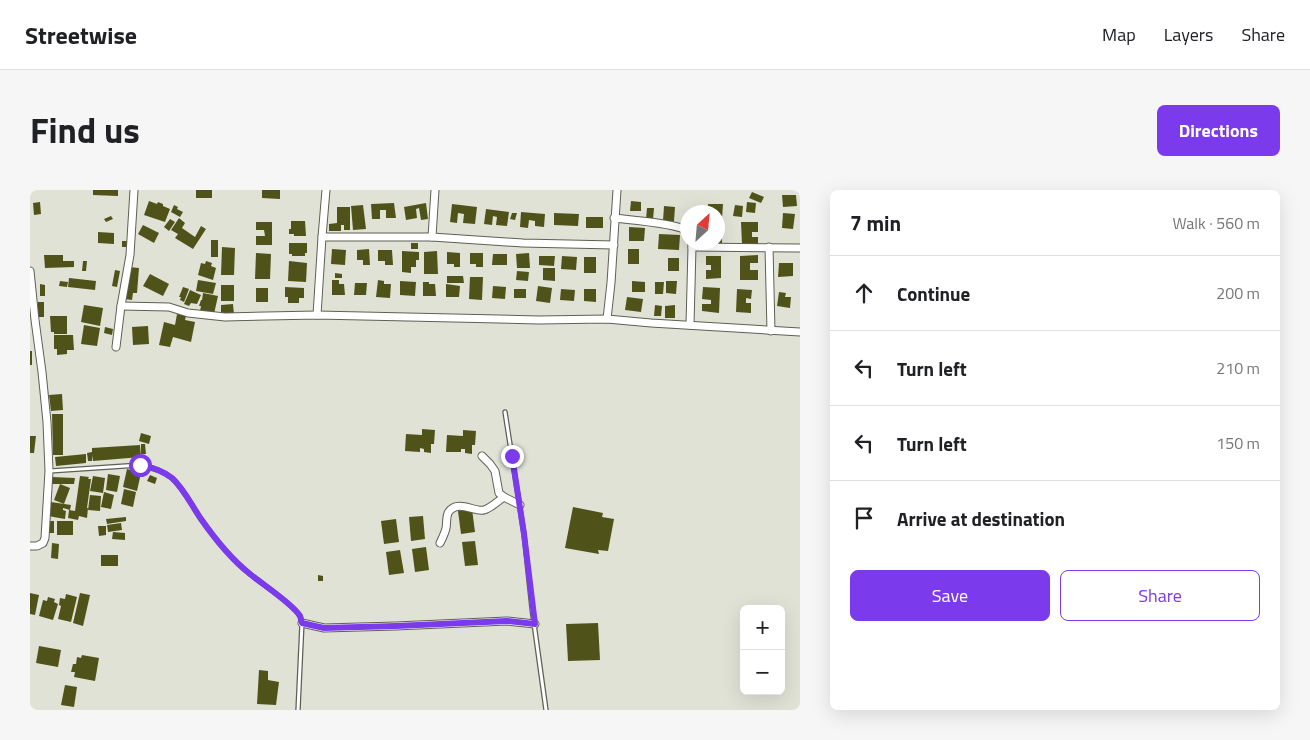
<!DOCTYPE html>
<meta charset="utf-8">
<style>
body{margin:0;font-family:"Titillium Web",sans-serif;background:#f6f6f6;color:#202124}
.controls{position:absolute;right:15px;bottom:15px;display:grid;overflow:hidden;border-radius:8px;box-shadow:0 5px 20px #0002}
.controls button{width:45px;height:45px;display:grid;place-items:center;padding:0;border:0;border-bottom:1px solid #e0e0e0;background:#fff;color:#202124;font:25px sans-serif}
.compass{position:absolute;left:650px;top:15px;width:45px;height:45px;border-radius:50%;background:#fff;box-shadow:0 5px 20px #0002;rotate:26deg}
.stop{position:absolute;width:15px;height:15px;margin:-11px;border:4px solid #7c3aed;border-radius:50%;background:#fff}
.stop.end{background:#7c3aed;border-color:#fff;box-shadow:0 1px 5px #0008}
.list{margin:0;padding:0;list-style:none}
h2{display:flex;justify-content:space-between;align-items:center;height:65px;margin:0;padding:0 20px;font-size:21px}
h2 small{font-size:16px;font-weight:400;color:#757577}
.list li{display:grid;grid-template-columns:32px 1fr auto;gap:15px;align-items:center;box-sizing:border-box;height:75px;padding:0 20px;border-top:1px solid #e0e0e0}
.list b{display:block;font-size:19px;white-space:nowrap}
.list em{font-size:16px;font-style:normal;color:#757577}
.actions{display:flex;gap:10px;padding:15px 20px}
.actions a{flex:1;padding:11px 0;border:1px solid #7c3aed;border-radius:8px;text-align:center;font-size:18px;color:#7c3aed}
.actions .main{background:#7c3aed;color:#fff}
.icon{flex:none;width:28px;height:28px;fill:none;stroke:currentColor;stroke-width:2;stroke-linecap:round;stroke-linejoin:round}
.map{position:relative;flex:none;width:770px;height:520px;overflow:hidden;border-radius:8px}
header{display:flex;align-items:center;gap:30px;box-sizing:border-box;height:70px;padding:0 25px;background:#fff;border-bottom:1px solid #e0e0e0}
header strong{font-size:24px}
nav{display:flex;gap:28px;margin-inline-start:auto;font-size:18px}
.intro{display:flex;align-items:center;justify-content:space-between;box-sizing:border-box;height:120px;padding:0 30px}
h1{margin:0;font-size:35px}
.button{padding:12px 22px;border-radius:8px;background:#7c3aed;color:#fff;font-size:18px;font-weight:700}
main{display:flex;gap:30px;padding:0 30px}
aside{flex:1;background:#fff;border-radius:8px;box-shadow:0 5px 20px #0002}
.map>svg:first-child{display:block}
.building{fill:#505319}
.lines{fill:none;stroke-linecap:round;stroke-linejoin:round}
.lane-casing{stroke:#5e5f55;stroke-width:5.5}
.street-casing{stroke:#5e5f55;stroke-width:9}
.lane{stroke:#fff;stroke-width:3}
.street{stroke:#fff;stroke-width:7}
.route{stroke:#7c3aed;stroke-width:6}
</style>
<header>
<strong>Streetwise</strong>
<nav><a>Map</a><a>Layers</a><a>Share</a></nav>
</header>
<div class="intro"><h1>Find us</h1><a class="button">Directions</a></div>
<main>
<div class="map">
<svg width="770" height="520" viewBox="0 0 770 520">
<rect width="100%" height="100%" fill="#e1e2d6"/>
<g class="building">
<path d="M63 0H88V6L63 5Z"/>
<rect x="166" y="0" width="16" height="8"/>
<path d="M232 0H250V9L232 8Z"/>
<path d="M722 2 734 7 731 13 719 8Z"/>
<path d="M752 5H766L767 16 753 17Z"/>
<path d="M119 11 127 14 128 12 133 14V16L140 19 135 32 114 25Z"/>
<path d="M601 11 611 12V21H600Z"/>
<path d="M10 12 11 24 4 25 3 13Z"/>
<path d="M717 12 726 13 725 23 716 22Z"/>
<path d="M364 13 366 28H356V20H350V29H342L341 14Z"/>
<path d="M396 13 398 29 391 30 389 18 386 19 387 28 376 30 374 17Z"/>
<path d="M422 14 447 17 445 34 433 33 434 24 428 23 427 33 420 32Z"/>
<path d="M678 14H693L692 29H688V22H677Z"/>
<path d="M144 15 148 17 147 19 153 22 150 27 141 22Z"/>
<path d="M333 15 336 39 323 40 321 16Z"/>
<path d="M705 15 713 16 712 27 703 26Z"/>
<path d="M634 16 645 17 644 31H633Z"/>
<path d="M307 17H320V40H314V35H311V41H299V34L307 33Z"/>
<path d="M617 18H624L623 30 616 29Z"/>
<path d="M456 19 479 22 477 36 466 35 467 27 463 26 462 35 454 34Z"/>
<path d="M491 22 515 24 514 37 505 36V31L499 30 498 38 490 37Z"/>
<path d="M482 23H487L485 30 480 29Z"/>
<path d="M524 23 549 24 548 36 524 35Z"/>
<path d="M753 23 765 24 763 39 752 38Z"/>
<path d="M81 26 83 29 76 32 74 29Z"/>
<rect x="556" y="27" width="17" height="11"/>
<path d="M149 28 155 33 152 38 165 47 171 36 176 39 163 59 145 48 148 44 141 40Z"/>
<path d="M140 29 145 32 139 41 134 37Z"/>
<path d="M261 31H275L276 46H264V44H259V39H261Z"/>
<rect x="688" y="31" width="4" height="23"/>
<path d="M226 32H242V55H226V46H235L234 40H226Z"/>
<path d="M711 32H728V42H722V47H728V55H712Z"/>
<path d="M113 35 129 43 124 53 108 44Z"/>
<path d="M599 37 615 38 614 51H599Z"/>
<path d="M68 42 84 43V54L68 53Z"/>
<path d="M629 44 650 45 649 60 628 59Z"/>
<rect x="181" y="50" width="7" height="17"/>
<rect x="92" y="51" width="6" height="6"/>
<path d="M259 53H277V63H275V66H262V64H259Z"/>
<rect x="381" y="53" width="7" height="6"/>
<path d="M192 57 205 58 204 85H191Z"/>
<path d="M302 59 316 60 315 75 301 74Z"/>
<path d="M339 59 340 75H333V70H327V60Z"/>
<rect x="598" y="59" width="11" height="15"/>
<path d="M348 60H362L363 75H355V71H348Z"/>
<path d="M372 61 389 62V70H386V77H381V83L372 82Z"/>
<path d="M407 61 408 84H394V62Z"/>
<path d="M417 62 430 63V77H424V74H417Z"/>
<path d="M226 63 241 64 240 89H225Z"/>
<path d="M440 63H453V77H446V74H440Z"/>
<path d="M499 63 500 78H487L486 64Z"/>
<path d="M463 64H477V75H462Z"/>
<path d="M14 65H33V71H44V77L15 78Z"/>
<path d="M728 65V73H720V80H728V90H710V66Z"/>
<path d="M509 66H525L524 76 509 75Z"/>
<path d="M532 66 547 67 546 80 531 79Z"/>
<path d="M676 66H691V88L676 89V80H681V75H676Z"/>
<rect x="554" y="67" width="12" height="16"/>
<rect x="638" y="68" width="11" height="13"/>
<path d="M53 71H57L56 81H52Z"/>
<path d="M176 71 182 73 181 76 186 78 183 90 168 85 171 73 175 74Z"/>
<path d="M259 71 277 73 276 92 258 91Z"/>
<path d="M749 73H763V86L748 87Z"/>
<path d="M99 77 109 78 107 103H103L102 110 95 109 96 101 97 102Z"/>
<path d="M513 78H525V91L513 90Z"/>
<path d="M85 80 90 81 87 97 82 96Z"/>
<path d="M487 81 499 82 498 91 486 90Z"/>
<path d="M305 83 312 84V88H305Z"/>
<path d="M120 84 139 94 133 106 113 96Z"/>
<path d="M417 86H433L434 93H417Z"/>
<path d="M440 87H453L452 110 439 109Z"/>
<path d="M39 88 66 91 65 100 38 97Z"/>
<path d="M168 90 186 93 183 104 166 101Z"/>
<path d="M302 90H309V94H314L315 105H302Z"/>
<path d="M348 90 354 91V94H361L360 108 346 107Z"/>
<path d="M30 91 38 92 37 97 29 96Z"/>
<path d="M370 91 386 92 385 106 370 105Z"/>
<path d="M602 91 615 92V102H602Z"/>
<path d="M636 91H647L646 104 636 103Z"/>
<path d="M393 92H399V94H405L406 106H393Z"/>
<path d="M625 92H634L633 104H625Z"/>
<path d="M325 93H337L336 105H324Z"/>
<path d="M10 94 15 95V106H10Z"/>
<path d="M416 94 430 96 429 107H416Z"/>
<rect x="191" y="95" width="13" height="16"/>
<path d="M463 96 476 97 475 109 462 108Z"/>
<path d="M508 96 522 98 520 113 506 111Z"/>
<path d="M153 97 159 99 154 112 150 110 151 107H149Z"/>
<path d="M255 97 274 98V108H269V113H258V107H255Z"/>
<path d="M673 97 690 98 689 123 672 121V114H681V110L672 109Z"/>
<rect x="226" y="98" width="12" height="14"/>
<rect x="484" y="99" width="12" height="9"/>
<path d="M531 99 545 100 544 111 530 110Z"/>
<path d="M554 99H566V112L554 111Z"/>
<path d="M707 99 722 100 721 109 716 108V113H721V123L706 122Z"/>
<path d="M160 100 171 105 167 114 161 113 159 116 154 114Z"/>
<path d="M749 102 756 103 755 107H761L760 118 747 116Z"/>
<path d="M173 103 188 106 184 124 170 121 171 116H169L171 110H172Z"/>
<path d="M597 107 613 109 611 122 595 120Z"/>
<rect x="8" y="112" width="6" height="15"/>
<path d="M203 114 204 125H191V115Z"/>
<path d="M54 115 73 118 70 136 51 132Z"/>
<path d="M625 115 632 116 631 126H624Z"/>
<path d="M645 115V128H635V116Z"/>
<path d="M147 124 156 126 155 130 165 132 161 152 143 147 140 157 129 155 134 132 145 135Z"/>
<path d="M20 126H37V144H24V142H21Z"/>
<path d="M54 135 70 138 67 156 51 154Z"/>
<path d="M118 136 119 154 103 155 102 137Z"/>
<path d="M75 137 83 139 82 145 74 143Z"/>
<path d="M24 145H43L44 160H37V164L27 165V159H24Z"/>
<rect x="0" y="161" width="2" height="14"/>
<path d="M32 204 33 220 21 221 19 205Z"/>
<path d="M22 224H33V265H23Z"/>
<path d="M392 239 405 240 404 254H401V263L394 262V259L390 258V262L375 261 376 244 392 245Z"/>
<path d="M433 240 446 241 445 255H442V264L435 263V259H431V262H416L417 245 433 246Z"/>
<path d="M111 243 121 246 119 254 109 251Z"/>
<path d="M0 246H6L4 263H0Z"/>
<path d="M111 254H115L116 264H111Z"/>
<path d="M110 255 111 267 63 271 62 265V271H58L57 263 62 262V258Z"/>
<path d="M56 264V273L26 276 25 267Z"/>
<path d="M97 279 111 283 107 301 93 297Z"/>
<path d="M78 284 90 286 87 302 76 300Z"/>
<path d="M120 285 127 288 125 294 117 291Z"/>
<path d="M50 286 59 287 58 289H61L57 318H58L57 328 49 326 48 330 38 328 39 320 45 321Z"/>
<path d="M63 286 75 288 73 303 60 301Z"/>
<path d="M22 287 45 288 44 294H22Z"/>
<path d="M30 294 40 298 34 314 24 310Z"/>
<path d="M94 299 106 302 103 317 91 314Z"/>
<path d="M74 302 84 305 81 319 71 317Z"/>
<path d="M60 305 71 306 70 321 58 320Z"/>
<path d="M21 312 41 315 40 320 33 318V320L36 321 35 329 18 326Z"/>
<path d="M543 317 573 323 572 327 584 329 578 361 568 360 569 364 535 358Z"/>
<path d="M442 319 445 342 431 344 428 321Z"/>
<path d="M393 326 395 349 381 351 379 327Z"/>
<path d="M96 327V331L77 334 76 329Z"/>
<path d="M366 329 369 352 354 354 351 331Z"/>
<rect x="19" y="331" width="5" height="12"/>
<rect x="27" y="331" width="16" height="14"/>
<path d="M91 333 92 340 78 342 77 335Z"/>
<path d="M68 336H76V345L69 346Z"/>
<path d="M83 342 95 343V350L82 349Z"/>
<path d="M445 351 448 375 435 376 432 352Z"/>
<path d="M22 353 29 354 28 369 21 368Z"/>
<path d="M396 357 399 380 385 382 382 359Z"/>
<path d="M370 360 374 383 359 385 356 362Z"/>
<rect x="71" y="365" width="17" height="11"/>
<path d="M288 385 293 386V391H288Z"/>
<path d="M0 403 9 405 5 425 0 424Z"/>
<path d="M50 403 60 405 53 436 43 433Z"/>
<path d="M36 404 47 407 41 432 28 429 31 416 29 415 30 408 35 409Z"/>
<path d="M18 407 25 409 24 412 28 414 23 430 9 426 13 410 17 411Z"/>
<path d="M568 433 570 470 538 471 536 434Z"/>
<path d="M9 456 31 460 28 477 6 473Z"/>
<path d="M52 465 69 468 65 491 44 487 45 482H41L43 474H46L47 467 51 468Z"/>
<path d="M229 480 238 481V490L249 492 246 515 227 514Z"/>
<path d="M35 495 47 497 44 517 31 515Z"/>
</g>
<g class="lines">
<g class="lane-casing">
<g id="lane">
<path d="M475 222 494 344 502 419 516 520"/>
<path d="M20 281 110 275C121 277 133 281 142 288 154 299 162 316 171 329 185 349 201 369 220 384 232 394 263 414 270 426 271 428 271 431 272 433L268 520"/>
</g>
</g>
<g class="street-casing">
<g id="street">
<path d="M584 28C601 30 646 33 658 41"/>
<path d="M292 47 296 0"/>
<path d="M402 47 405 0"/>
<path d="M662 52V57L770 58"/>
<path d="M739 57 741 141"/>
<path d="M0 81 5 130 12 182 17 232 19 281 15 348 13 353 7 356H0"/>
<path d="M91 116 139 117 158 123 195 127 287 125 509 130 577 129 621 133 770 142"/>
<path d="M287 125 292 47H402L493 53 584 55"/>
<path d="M577 129 581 93 587 0"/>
<path d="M660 135 662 57"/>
<path d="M86 157 91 116 100 65 104 0"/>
<path d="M452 266 460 274 465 281 469 303 474 307 490 315"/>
<path d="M410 353C412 349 415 343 416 338 417 333 416 328 418 323 427 308 445 323 454 320 461 318 468 311 474 307"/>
<path d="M272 433 294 438 366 436 477 431 505 434"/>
</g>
</g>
<use href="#lane" class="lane"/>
<use href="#street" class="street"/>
</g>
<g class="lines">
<path class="route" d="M110 275C121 277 133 281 142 288 154 299 162 316 171 329 185 349 201 369 220 384 232 394 263 414 270 426 271 428 271 431 272 433L294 438 366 436 477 431 505 434 494 344 482 266"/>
</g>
</svg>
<div class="controls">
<button>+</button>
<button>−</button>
</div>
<svg class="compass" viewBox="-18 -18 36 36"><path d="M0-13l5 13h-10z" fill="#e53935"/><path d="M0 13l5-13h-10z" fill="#757577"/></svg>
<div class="stop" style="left:110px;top:275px"></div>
<div class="stop end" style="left:482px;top:266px"></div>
</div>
<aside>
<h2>7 min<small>Walk · 560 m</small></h2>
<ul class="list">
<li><svg class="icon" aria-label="ahead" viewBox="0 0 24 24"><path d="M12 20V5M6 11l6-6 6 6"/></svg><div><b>Continue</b></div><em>200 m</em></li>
<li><svg class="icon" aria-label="left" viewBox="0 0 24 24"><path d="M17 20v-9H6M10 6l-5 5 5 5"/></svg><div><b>Turn left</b></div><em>210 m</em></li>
<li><svg class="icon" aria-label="left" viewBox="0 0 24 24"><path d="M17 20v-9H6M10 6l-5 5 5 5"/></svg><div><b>Turn left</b></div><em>150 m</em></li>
<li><svg class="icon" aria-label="arrive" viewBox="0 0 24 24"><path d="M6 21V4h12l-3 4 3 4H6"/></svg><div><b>Arrive at destination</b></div></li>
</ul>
<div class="actions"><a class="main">Save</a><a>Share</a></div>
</aside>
</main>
